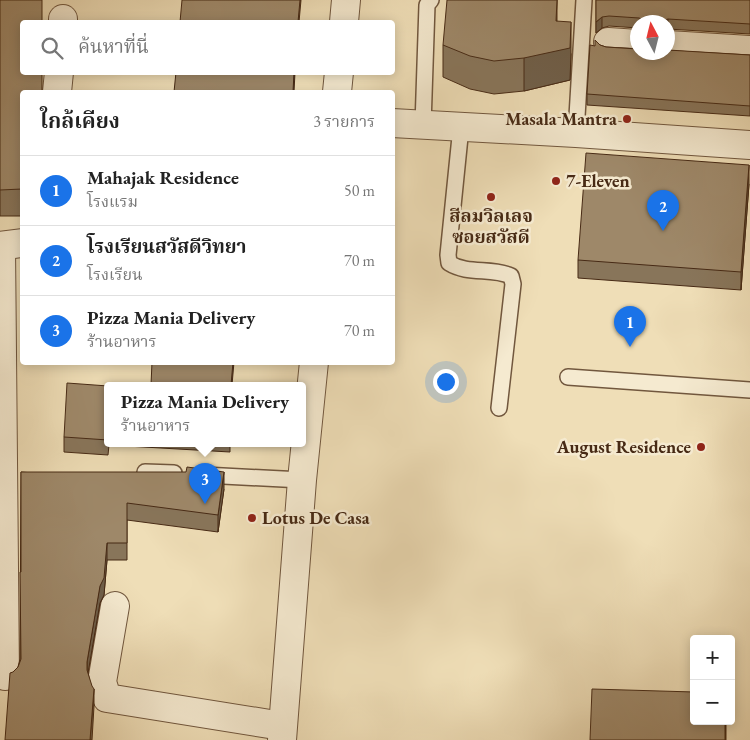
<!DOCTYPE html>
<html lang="th">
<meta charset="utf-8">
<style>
body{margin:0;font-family:"EB Garamond","Noto Serif Thai",serif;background:#f6f6f6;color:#222}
.controls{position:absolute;right:15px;bottom:15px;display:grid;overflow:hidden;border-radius:5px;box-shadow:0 2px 12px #0003}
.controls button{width:45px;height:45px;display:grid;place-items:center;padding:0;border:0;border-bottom:1px solid #e0e0e0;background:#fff;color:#222;font:25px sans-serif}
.compass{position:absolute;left:630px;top:15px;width:45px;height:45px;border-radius:50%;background:#fff;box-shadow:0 2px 12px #0003;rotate:353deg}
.you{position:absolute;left:445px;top:381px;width:18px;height:18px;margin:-12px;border:4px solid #fff;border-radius:50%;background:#1a73e8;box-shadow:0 0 0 8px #1a73e833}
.badge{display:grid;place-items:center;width:32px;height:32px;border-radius:50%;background:#1a73e8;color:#fff;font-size:16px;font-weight:700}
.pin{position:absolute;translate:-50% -41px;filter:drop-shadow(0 1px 2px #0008)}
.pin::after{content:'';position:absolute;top:26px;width:18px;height:15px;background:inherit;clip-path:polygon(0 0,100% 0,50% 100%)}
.popup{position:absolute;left:104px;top:382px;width:202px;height:65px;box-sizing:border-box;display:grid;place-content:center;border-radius:5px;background:#fff;filter:drop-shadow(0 1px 4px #0005);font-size:16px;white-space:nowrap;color:#767676}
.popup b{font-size:19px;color:#222}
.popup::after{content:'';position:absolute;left:50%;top:100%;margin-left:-10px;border:10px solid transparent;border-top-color:#fff}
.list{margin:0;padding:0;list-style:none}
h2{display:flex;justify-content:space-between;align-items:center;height:65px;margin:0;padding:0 20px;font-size:21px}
h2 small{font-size:16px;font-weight:400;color:#767676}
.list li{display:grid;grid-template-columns:32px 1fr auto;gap:15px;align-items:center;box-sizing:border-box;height:70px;padding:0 20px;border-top:1px solid #e0e0e0}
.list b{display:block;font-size:19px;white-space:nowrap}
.list p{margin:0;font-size:16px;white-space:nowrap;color:#767676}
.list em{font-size:16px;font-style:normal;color:#767676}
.icon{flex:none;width:28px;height:28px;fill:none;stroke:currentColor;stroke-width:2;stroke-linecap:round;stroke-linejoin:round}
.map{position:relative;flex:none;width:750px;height:740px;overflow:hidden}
.search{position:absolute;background:#fff;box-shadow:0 2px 12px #0003;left:20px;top:20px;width:375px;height:55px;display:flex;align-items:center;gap:12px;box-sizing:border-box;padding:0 18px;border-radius:5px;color:#767676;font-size:19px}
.panel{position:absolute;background:#fff;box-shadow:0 2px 12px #0003;left:20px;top:90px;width:375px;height:275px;border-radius:5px}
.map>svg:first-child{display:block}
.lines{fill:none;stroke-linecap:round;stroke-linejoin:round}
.service-casing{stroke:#71573e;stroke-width:18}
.minor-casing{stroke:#71573e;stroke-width:30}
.service{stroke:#f5ead0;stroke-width:15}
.minor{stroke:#f5ead0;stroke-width:28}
.wall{fill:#88755a;stroke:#472a15}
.shaded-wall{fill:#6f5f4a;stroke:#472a15}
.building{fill:#9e8869;stroke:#472a15}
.poi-dot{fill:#8f2418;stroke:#f5ead0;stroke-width:2}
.labels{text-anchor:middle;stroke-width:5;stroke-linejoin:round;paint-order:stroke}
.poi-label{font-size:18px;font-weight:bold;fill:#472a15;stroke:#f5ead0;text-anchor:end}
</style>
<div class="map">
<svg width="750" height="740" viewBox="0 0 750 740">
<rect width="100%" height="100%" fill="#efdeb7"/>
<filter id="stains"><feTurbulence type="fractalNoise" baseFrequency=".004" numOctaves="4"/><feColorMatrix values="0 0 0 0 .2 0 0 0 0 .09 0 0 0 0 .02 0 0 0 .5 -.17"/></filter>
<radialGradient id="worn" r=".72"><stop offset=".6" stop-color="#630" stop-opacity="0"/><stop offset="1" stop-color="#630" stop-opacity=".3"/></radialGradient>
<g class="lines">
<g class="service-casing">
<g id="service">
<path d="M423 125 427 5 431 0"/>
<path d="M461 127 448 255 449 263C468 275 491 267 511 276L513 284 499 408"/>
<path d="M576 133 584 0"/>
<path d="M568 377 750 390"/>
<path d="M145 472 174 473"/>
<path d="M204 475 302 480"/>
</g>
</g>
<g class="minor-casing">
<g id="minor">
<path d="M63 22V19"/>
<path d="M344 22 346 0"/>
<path d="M608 42 638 44"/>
<path d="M668 45 750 50"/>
<path d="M57 92 59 72"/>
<path d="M337 92 339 72"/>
<path d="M392 123 576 133 750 145"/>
<path d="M0 246 22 243"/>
<path d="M1 246 5 676"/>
<path d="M115 606 102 682 107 698 282 726"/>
<path d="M282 740 302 480 314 362"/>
</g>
</g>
<use href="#service" class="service"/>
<use href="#minor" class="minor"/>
</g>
<g class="wall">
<path d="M0 0 22 92V216H0Z"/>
<path d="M596 0H750V34L668 29V22H638V28L609 26 602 28 596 33Z"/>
<path d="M557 21 571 54 570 80 524 91 494 94 470 89 443 77V45Z"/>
<path d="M600 45 606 47 750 55V116L587 105V94L595 46Z"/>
<path d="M749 184 741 290 578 278V260Z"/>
<path d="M108 386V443H230V452L109 445 108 455 64 452V437Z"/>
<path d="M21 472 224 489 218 532 127 520V560H107L104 595 100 603 88 672 94 706 13 672 18 667 20 659Z"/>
</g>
<g class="shaded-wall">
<path d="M300 0H301L299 22H298Z"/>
<path d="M557 0V31L571 22V54L570 80 524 91V58L556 21Z"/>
<path d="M602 17V28L596 33V22Z"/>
<path d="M668 19V30V22H659L661 21Z"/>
<path d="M294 72H295L294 92H293Z"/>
<path d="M749 165V184L741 290V272Z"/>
<path d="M233 362H234L232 385H231Z"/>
<path d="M224 472V489L218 532V515Z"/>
<path d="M107 543V560L104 595 100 603 87 679V662Z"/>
<path d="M94 689V706L92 740H90Z"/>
<rect x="725" y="721" width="1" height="19"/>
</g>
<g class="building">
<path d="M0 0H42V22H22V72H42V92H22V189L0 190Z"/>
<path d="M182 0H300L298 22H180Z"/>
<path d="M447 0H557L556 21 571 22 570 48 524 58 494 61 470 56 443 45Z"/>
<path d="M596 0H750V24L668 19 661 21 659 22H648L647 21 639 18 609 16 602 17 596 22Z"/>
<path d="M595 40 600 45 606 47 638 49V52H668V50L750 55V106L587 94 590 45 595 46Z"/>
<path d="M176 72H294L293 92H174Z"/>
<path d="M586 153 749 165 741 272 578 260Z"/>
<path d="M152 362H233L231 385H151Z"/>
<path d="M67 383 108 386V440L64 437Z"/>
<path d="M187 467 224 472 218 515 127 503V543H107L104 578 100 586 87 662V670L92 686 94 689 90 740H5L10 673 13 672 18 667 21 659 20 572H21V472H186Z"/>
<path d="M592 689 694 692V721H725V740H590Z"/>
</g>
<g class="poi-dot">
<circle cx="627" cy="119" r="5"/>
<circle cx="556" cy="181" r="5"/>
<circle cx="491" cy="197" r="5"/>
<circle cx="701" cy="447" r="5"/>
<circle cx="252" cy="518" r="5"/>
</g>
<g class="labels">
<g class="poi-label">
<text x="617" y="125">Masala Mantra</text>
<text x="566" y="187" text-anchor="start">7-Eleven</text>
<text x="491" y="222" text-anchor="middle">สีลมวิลเลจ<tspan x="491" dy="21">ซอยสวัสดี</tspan></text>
<text x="691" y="453">August Residence</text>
<text x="262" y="524" text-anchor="start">Lotus De Casa</text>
</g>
</g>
<rect width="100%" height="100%" filter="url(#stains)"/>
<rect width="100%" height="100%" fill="url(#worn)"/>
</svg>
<div class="controls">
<button>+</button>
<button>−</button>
</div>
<svg class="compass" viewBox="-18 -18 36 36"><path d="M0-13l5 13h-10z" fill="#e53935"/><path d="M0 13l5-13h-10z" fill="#767676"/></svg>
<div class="you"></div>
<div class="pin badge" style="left:630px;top:347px">1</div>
<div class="pin badge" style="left:663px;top:231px">2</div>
<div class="pin badge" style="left:205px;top:504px">3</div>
<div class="popup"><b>Pizza Mania Delivery</b>ร้านอาหาร</div>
<div class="search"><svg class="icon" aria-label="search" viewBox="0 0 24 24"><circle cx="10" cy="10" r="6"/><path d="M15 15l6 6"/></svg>ค้นหาที่นี่</div>
<section class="panel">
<h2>ใกล้เคียง<small>3 รายการ</small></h2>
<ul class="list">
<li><span class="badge">1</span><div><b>Mahajak Residence</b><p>โรงแรม</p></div><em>50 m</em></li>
<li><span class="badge">2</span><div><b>โรงเรียนสวัสดีวิทยา</b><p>โรงเรียน</p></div><em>70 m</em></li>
<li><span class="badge">3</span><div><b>Pizza Mania Delivery</b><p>ร้านอาหาร</p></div><em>70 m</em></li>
</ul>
</section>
</div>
